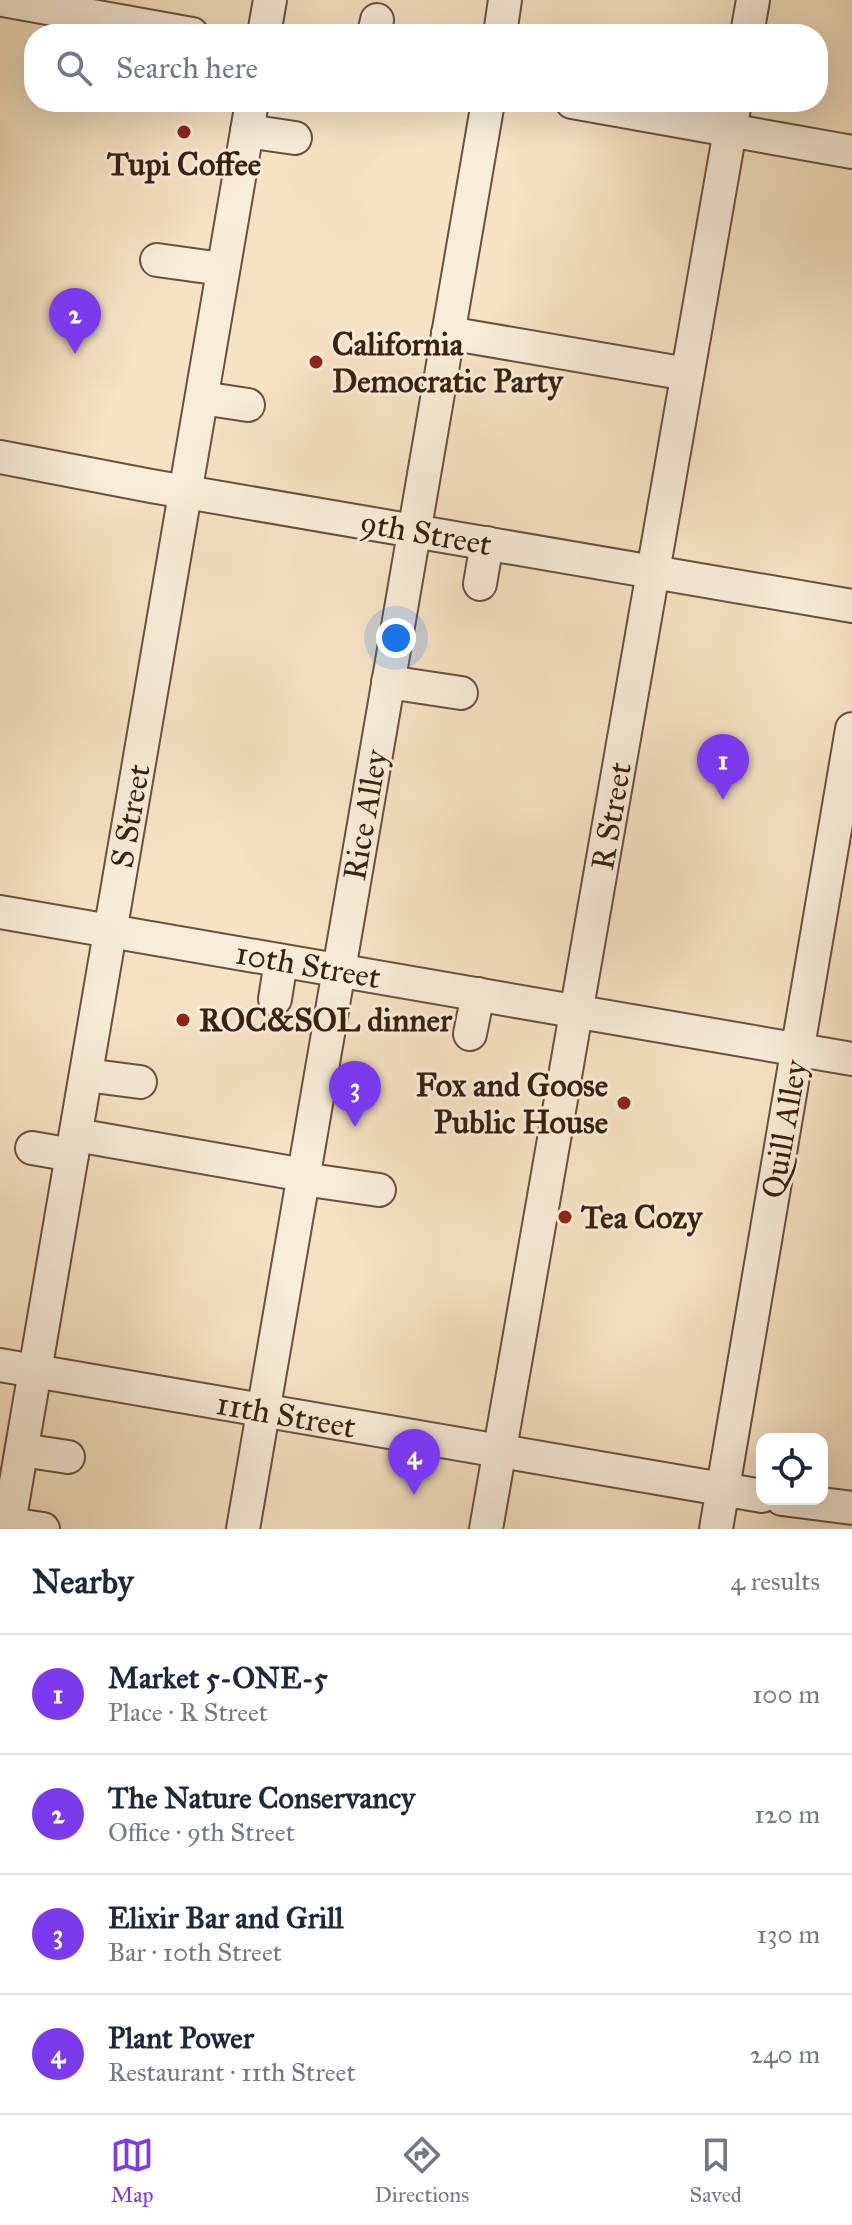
<!DOCTYPE html>
<meta charset="utf-8">
<style>
body{margin:0;font-family:"IM FELL Great Primer",serif;background:#f6f6f7;color:#1f2937}
.controls{position:absolute;right:24px;bottom:24px;display:grid;overflow:hidden;border-radius:16px;box-shadow:0 8px 32px #0002}
.controls button{width:72px;height:72px;display:grid;place-items:center;padding:0;border:0;border-bottom:2px solid #e0e1e3;background:#fff;color:#1f2937;font:40px sans-serif}
.you{position:absolute;left:396px;top:638px;width:28px;height:28px;margin:-20px;border:6px solid #fff;border-radius:50%;background:#1a73e8;box-shadow:0 0 0 12px #1a73e833}
.badge{display:grid;place-items:center;width:52px;height:52px;border-radius:50%;background:#7c3aed;color:#fff;font-size:26px;font-weight:700}
.pin{position:absolute;translate:-50% -66px;filter:drop-shadow(0 2px 4px #0008)}
.pin::after{content:'';position:absolute;top:42px;width:28px;height:24px;background:inherit;clip-path:polygon(0 0,100% 0,50% 100%)}
.list{margin:0;padding:0;list-style:none}
h2{display:flex;justify-content:space-between;align-items:center;height:104px;margin:0;padding:0 32px;font-size:34px}
h2 small{font-size:26px;font-weight:400;color:#747a83}
.list li{display:grid;grid-template-columns:52px 1fr auto;gap:24px;align-items:center;box-sizing:border-box;height:120px;padding:0 32px;border-top:2px solid #e0e1e3}
.list b{display:block;font-size:30px;white-space:nowrap}
.list p{margin:0;font-size:26px;white-space:nowrap;color:#747a83}
.list em{font-size:26px;font-style:normal;color:#747a83}
.icon{flex:none;width:44px;height:44px;fill:none;stroke:currentColor;stroke-width:2;stroke-linecap:round;stroke-linejoin:round}
.map{position:relative;flex:none;width:852px;height:1529px;overflow:hidden}
.search{position:absolute;background:#fff;box-shadow:0 8px 32px #0002;left:24px;right:24px;top:24px;height:88px;display:flex;align-items:center;gap:20px;box-sizing:border-box;padding:0 28px;border-radius:32px;color:#747a83;font-size:30px}
.sheet{height:584px;background:#fff}
nav{display:flex;justify-content:space-around;align-items:center;box-sizing:border-box;height:112px;border-top:2px solid #e0e1e3;background:#fff;font-size:22px;color:#747a83}
nav a{display:grid;justify-items:center;gap:4px}
nav .on{color:#7c3aed}
.map>svg:first-child{display:block}
.lines{fill:none;stroke-linecap:round;stroke-linejoin:round}
.minor-casing{stroke:#68523e;stroke-width:36}
.minor{stroke:#f9edd9;stroke-width:32}
.poi-dot{fill:#8f2418;stroke:#f9edd9;stroke-width:3}
.labels{text-anchor:middle;stroke-width:6;stroke-linejoin:round;paint-order:stroke}
.poi-label{font-size:32px;font-weight:bold;fill:#382111;stroke:#f9edd9;text-anchor:start}
.street-label{font-size:32px;fill:#382111;stroke:#f9edd9}
</style>
<div class="map">
<svg width="852" height="1529" viewBox="0 0 852 1529">
<rect width="100%" height="100%" fill="#f6e3c4"/>
<filter id="stains"><feTurbulence type="fractalNoise" baseFrequency=".0025" numOctaves="4"/><feColorMatrix values="0 0 0 0 .2 0 0 0 0 .09 0 0 0 0 .02 0 0 0 .5 -.17"/></filter>
<radialGradient id="worn" r=".72"><stop offset=".6" stop-color="#630" stop-opacity="0"/><stop offset="1" stop-color="#630" stop-opacity=".3"/></radialGradient>
<g class="lines">
<g class="minor-casing">
<g id="minor">
<path d="M3 0 192 34"/>
<path d="M264 34 270 0"/>
<path d="M374 34 377 20"/>
<path d="M500 34 505 0"/>
<path d="M747 34 753 0"/>
<path d="M572 102 852 152"/>
<path d="M247 131 295 138"/>
<path d="M157 260 222 269"/>
<path d="M448 333 687 374"/>
<path d="M202 398 248 405"/>
<path d="M0 457 151 486 852 606"/>
<path d="M480 584 487 543"/>
<path d="M388 682 461 693"/>
<path d="M0 912 852 1059"/>
<path d="M275 999 281 961"/>
<path d="M470 1034 478 994"/>
<path d="M86 1075 140 1082"/>
<path d="M76 1135 304 1175"/>
<path d="M32 1148 72 1155"/>
<path d="M303 1179 379 1190"/>
<path d="M0 1365 762 1496"/>
<path d="M22 1450 68 1457"/>
<path d="M782 1499 852 1508"/>
<path d="M9 1524 43 1529"/>
<path d="M8 1529 252 102"/>
<path d="M243 1529 488 102"/>
<path d="M486 1529 735 102"/>
<path d="M716 1529 852 729"/>
</g>
</g>
<use href="#minor" class="minor"/>
</g>
<g class="poi-dot">
<circle cx="184" cy="132" r="8"/>
<circle cx="316" cy="362" r="8"/>
<circle cx="183" cy="1020" r="8"/>
<circle cx="624" cy="1103" r="8"/>
<circle cx="565" cy="1217" r="8"/>
</g>
<g class="labels">
<g class="poi-label">
<text x="184" y="175" text-anchor="middle">Tupi Coffee</text>
<text x="332" y="355">California<tspan x="332" dy="37">Democratic Party</tspan></text>
<text x="199" y="1031">ROC&amp;SOL dinner</text>
<text x="608" y="1096" text-anchor="end">Fox and Goose<tspan x="608" dy="37">Public House</tspan></text>
<text x="581" y="1228">Tea Cozy</text>
</g>
<g class="street-label">
<text transform="translate(426 533) rotate(10)" y="11">9th Street</text>
<text transform="translate(365 815) rotate(-80)" y="11">Rice Alley</text>
<text transform="translate(130 816) rotate(-80)" y="11">S Street</text>
<text transform="translate(611 816) rotate(-80)" y="11">R Street</text>
<text transform="translate(308 965) rotate(10)" y="11">10th Street</text>
<text transform="translate(784 1129) rotate(-80)" y="11">Quill Alley</text>
<text transform="translate(286 1415) rotate(10)" y="11">11th Street</text>
</g>
</g>
<rect width="100%" height="100%" filter="url(#stains)"/>
<rect width="100%" height="100%" fill="url(#worn)"/>
</svg>
<div class="controls">
<button><svg class="icon" aria-label="locate" viewBox="0 0 24 24"><circle cx="12" cy="12" r="6"/><path d="M12 2v4M12 18v4M2 12h4M18 12h4"/></svg></button>
</div>
<div class="you"></div>
<div class="pin badge" style="left:723px;top:800px">1</div>
<div class="pin badge" style="left:75px;top:354px">2</div>
<div class="pin badge" style="left:355px;top:1127px">3</div>
<div class="pin badge" style="left:414px;top:1495px">4</div>
<div class="search"><svg class="icon" aria-label="search" viewBox="0 0 24 24"><circle cx="10" cy="10" r="6"/><path d="M15 15l6 6"/></svg>Search here</div>
</div>
<section class="sheet">
<h2>Nearby<small>4 results</small></h2>
<ul class="list">
<li><span class="badge">1</span><div><b>Market 5-ONE-5</b><p>Place · R Street</p></div><em>100 m</em></li>
<li><span class="badge">2</span><div><b>The Nature Conservancy</b><p>Office · 9th Street</p></div><em>120 m</em></li>
<li><span class="badge">3</span><div><b>Elixir Bar and Grill</b><p>Bar · 10th Street</p></div><em>130 m</em></li>
<li><span class="badge">4</span><div><b>Plant Power</b><p>Restaurant · 11th Street</p></div><em>240 m</em></li>
</ul>
</section>
<nav>
<a class="on"><svg class="icon" aria-label="map" viewBox="0 0 24 24"><path d="M3 6l6-2 6 2 6-2v14l-6 2-6-2-6 2zM9 4v14M15 6v14"/></svg>Map</a>
<a><svg class="icon" aria-label="directions" viewBox="0 0 24 24"><path d="M12 3l9 9-9 9-9-9zM9 14v-3h6M13 9l2 2-2 2"/></svg>Directions</a>
<a><svg class="icon" aria-label="saved" viewBox="0 0 24 24"><path d="M7 4h10v16l-5-4-5 4z"/></svg>Saved</a>
</nav>
